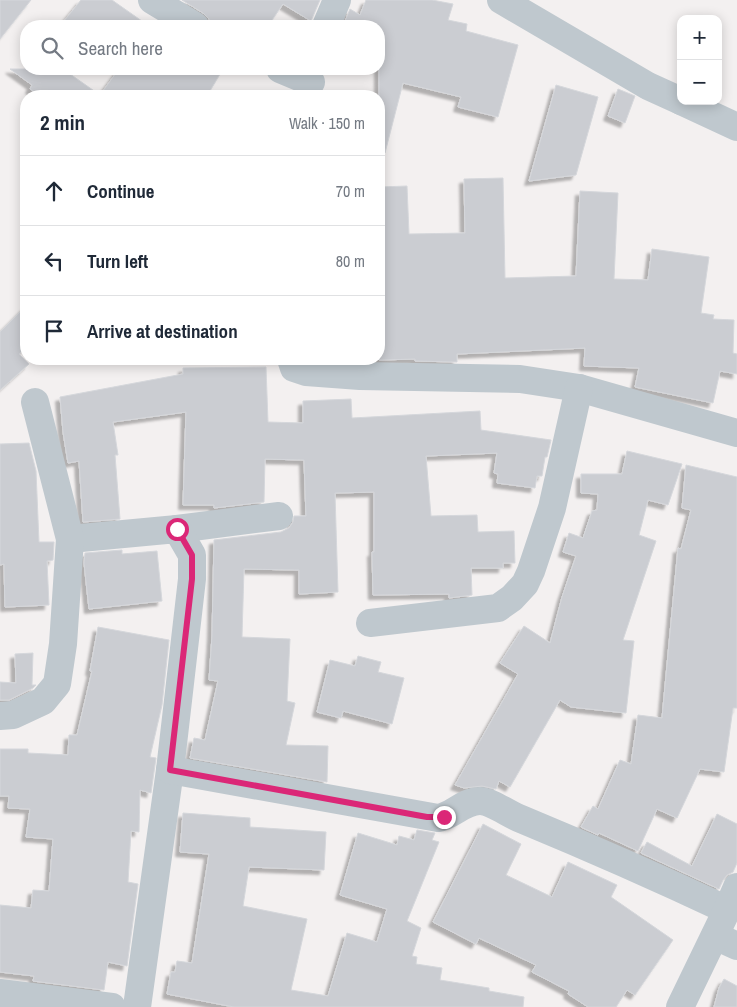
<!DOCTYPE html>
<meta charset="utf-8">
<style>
body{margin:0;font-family:"Archivo Narrow",sans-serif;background:#f2f2f3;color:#1f2937}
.controls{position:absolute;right:15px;top:15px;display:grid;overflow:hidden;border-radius:10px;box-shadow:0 2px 12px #0003}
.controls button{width:45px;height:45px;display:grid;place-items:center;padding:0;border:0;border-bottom:1px solid #e0e1e3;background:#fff;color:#1f2937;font:25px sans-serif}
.stop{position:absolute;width:15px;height:15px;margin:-11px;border:4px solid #db2777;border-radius:50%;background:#fff}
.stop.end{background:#db2777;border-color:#fff;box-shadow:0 1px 5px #0008}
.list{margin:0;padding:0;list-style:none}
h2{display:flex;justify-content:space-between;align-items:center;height:65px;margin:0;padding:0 20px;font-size:21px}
h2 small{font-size:16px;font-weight:400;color:#747a83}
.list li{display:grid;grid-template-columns:32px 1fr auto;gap:15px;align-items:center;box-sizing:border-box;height:70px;padding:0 20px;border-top:1px solid #e0e1e3}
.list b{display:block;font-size:19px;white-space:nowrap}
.list em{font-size:16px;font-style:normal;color:#747a83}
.icon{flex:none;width:28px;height:28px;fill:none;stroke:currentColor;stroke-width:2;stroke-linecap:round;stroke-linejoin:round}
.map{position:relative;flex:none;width:737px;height:1007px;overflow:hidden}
.search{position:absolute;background:#fff;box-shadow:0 2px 12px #0003;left:20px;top:20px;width:365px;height:55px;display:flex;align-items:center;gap:12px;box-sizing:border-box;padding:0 18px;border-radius:20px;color:#747a83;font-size:19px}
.panel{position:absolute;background:#fff;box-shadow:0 2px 12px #0003;left:20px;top:90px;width:365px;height:275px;border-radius:20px}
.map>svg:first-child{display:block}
.building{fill:#cbcdd2;stroke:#d5d7db;filter:url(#shadow)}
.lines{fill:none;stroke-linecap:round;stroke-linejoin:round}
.minor{stroke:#bfc8ce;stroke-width:28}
.route{stroke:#db2777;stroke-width:6}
</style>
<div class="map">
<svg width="737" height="1007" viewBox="0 0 737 1007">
<defs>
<filter id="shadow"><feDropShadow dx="-4.5" dy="4.5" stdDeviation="1" flood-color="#0004"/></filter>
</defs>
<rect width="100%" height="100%" fill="#f3f0f0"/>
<g class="building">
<path d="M0 0H31L0 39Z"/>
<path d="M81 0H112L149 26H60Z"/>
<path d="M182 0H320L311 21 283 4 268 26H211L209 19 203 13Z"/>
<path d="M366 0H432L453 4 448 20 467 24 466 31 518 45 498 117 458 107 461 97 403 83 385 153 379 152V26H343L350 9 360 15Z"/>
<path d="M10 69H63L100 95 119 69H223L207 96H41L30 89 32 85Z"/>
<path d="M556 85 598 97 576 175 529 181Z"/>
<path d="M618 89 635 96 625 123 608 116Z"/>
<path d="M503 178 505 278 576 276 580 191 618 193 614 279 648 280 652 249 709 257 701 313 714 315 713 319 734 320 733 353 737 354V374L720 371 713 403 635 387 639 368 584 366 585 348 457 354V362L415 361V359L379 360V187L407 186 409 234 465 233 464 179Z"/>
<path d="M26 306V347L19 354 29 364 0 390V332Z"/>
<path d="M266 367 268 422 303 423V401L351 399 352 418 480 411 481 430 551 440 547 457H545L542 476H537L535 488 497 483 498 474 494 473 497 453 426 456 431 516 477 515 478 532 514 531 515 563H503V568H471L472 595 449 598V594L373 595 372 552H374V492L335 493 338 592 299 594V570L244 569 242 637 290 639 287 701 295 703 286 745 328 746 327 782 190 758 194 738 205 740 218 681 209 680 212 636 214 540 281 532 289 528 293 522 294 516H306L304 460 265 459 264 502 214 508V505H183L186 412 113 422 118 455H115L120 519 83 522 79 461 68 463 63 432 60 397 183 374V368Z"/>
<path d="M29 443 36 471 39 542H54L53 560 47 561 49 605 5 607 4 564 0 565V444Z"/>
<path d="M627 451 682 464 668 505 648 500 639 535 656 541 623 640 634 641 626 713 571 707 560 700 510 787 499 781 496 789 482 786 464 788 455 785 518 674 500 663 524 626 550 643 562 597 576 556 563 552 569 533 583 538 592 511 597 510 598 494 581 493V474H622Z"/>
<path d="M686 465 737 477V708H733L724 772 700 769 677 818 657 809 638 851 599 833 598 835 581 827 593 806 598 809 620 760 631 764 638 715 662 718 678 548 681 549 691 510 682 508Z"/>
<path d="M122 550V554L157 551 162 601 89 609 84 563 85 553Z"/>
<path d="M98 627 169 640 162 705 150 757 156 758 151 793 140 790 139 832 131 831 128 882 138 884 127 966 108 962 104 990 33 981 34 976 0 972V905L31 908 33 890 49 891 53 839 26 837 30 809 8 808 9 796H0V749H28V753L68 755 69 735H77L92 671H90Z"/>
<path d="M33 653 32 685H36L33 688 9 700H0V682L16 683 15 654Z"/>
<path d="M358 656 381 662 378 672 404 678 392 724 343 711 341 718 317 712 330 660 355 666Z"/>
<path d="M183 813 250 818V827L326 832 324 870 249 867 243 906 307 919 291 990 328 996 347 933 377 942 387 909 340 895 358 833 397 845 399 836 414 840 417 830 435 833 432 840 439 842 407 921 421 928 412 956 417 957 416 964 442 968 440 980 489 988V991L524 997 523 1007H234L167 994 171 972H175L177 961 192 963 209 854 180 852Z"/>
<path d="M717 814 737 824V863L733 872 727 875 723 880 719 889 641 853 647 842 692 866Z"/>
<path d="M483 824 521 844 506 875 552 897 568 862 617 885 611 897 673 940 635 995 627 990 616 1007H588L568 994 569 991 532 972 536 965 479 938 476 944 433 922Z"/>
<path d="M724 979 737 986V1007H714L719 988Z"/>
</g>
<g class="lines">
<g class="minor">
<path d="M152 0 195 26"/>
<path d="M501 0 648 86 681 101"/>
<path d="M326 26 337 0"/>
<path d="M280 69 311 82"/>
<path d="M681 101 737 127"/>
<path d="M291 359 294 368 306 372 360 376 520 379 579 388 737 433"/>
<path d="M177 529 279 516"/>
<path d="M70 539 177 529 192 555V579L170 770 137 1007"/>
<path d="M370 623 498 608 512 598 525 584 531 571 552 508 579 388"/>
<path d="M0 716 13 715 43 701 57 684 63 644 70 539 35 402"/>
<path d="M170 770 438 818C453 816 463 801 480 801 491 801 510 815 521 819 591 848 659 878 727 910"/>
<path d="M715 936 737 946"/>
<path d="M0 993 112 1007"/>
<path d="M680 1007 727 910 737 887"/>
</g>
</g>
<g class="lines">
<path class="route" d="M177 529 192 555V579L170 770 427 817H444"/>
</g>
</svg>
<div class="controls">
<button>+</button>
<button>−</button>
</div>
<div class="stop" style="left:177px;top:529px"></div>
<div class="stop end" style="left:444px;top:817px"></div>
<div class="search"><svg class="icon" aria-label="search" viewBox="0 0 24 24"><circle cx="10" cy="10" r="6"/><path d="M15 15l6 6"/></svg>Search here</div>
<section class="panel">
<h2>2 min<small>Walk · 150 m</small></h2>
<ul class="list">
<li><svg class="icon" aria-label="ahead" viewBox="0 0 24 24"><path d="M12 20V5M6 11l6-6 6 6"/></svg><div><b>Continue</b></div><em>70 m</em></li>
<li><svg class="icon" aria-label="left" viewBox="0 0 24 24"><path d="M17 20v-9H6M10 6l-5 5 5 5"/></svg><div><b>Turn left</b></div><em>80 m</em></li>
<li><svg class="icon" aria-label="arrive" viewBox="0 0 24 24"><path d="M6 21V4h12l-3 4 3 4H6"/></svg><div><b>Arrive at destination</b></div></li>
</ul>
</section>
</div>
